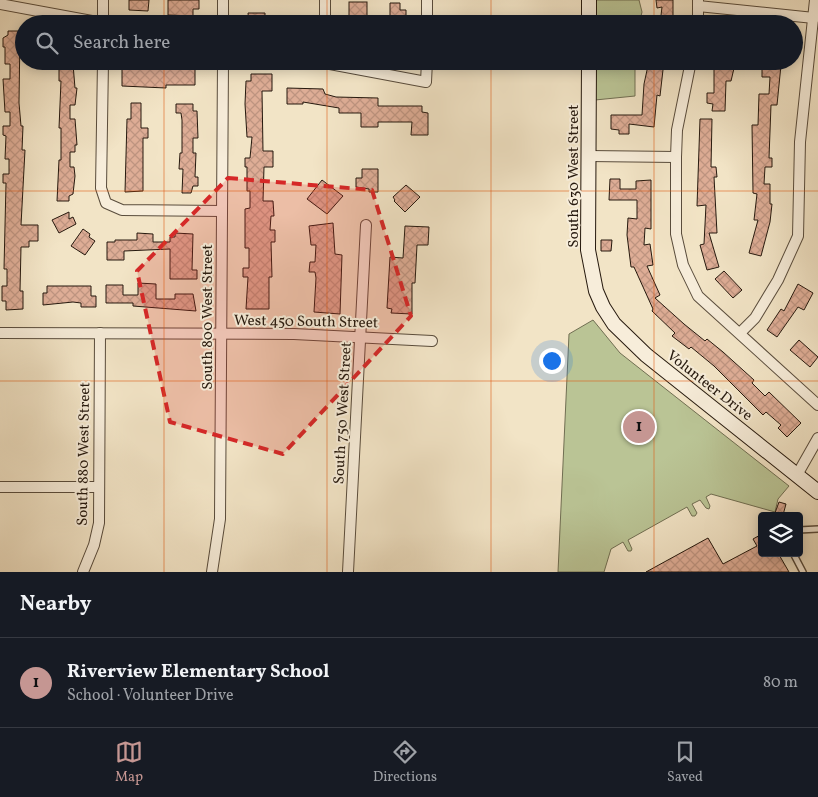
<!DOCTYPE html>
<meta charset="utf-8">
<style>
body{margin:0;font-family:Vollkorn,serif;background:#20242c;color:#f1f3f6}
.controls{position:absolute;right:15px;bottom:15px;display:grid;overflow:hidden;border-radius:5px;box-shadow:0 2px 12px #0003}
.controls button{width:45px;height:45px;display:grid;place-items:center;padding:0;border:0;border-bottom:1px solid #363941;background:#171b24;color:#f1f3f6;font:25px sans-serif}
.you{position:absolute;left:551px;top:360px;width:18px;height:18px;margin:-12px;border:4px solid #fff;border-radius:50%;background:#1a73e8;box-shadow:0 0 0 8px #1a73e833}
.badge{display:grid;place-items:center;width:32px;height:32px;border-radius:50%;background:#c59692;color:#111;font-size:16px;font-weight:700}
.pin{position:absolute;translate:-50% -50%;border:2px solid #fff;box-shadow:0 1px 5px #0006}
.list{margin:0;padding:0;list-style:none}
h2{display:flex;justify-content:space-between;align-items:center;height:65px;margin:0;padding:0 20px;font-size:21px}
h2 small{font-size:16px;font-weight:400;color:#9ea1a6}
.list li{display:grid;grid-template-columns:32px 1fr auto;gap:15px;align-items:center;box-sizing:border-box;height:90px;padding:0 20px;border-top:1px solid #363941}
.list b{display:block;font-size:19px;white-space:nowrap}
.list p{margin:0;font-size:16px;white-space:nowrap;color:#9ea1a6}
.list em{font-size:16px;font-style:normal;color:#9ea1a6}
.icon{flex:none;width:28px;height:28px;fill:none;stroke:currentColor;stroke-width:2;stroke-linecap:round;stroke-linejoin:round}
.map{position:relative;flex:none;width:818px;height:572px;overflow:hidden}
.search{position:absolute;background:#171b24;box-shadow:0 2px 12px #0003;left:15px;right:15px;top:15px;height:55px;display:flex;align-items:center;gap:12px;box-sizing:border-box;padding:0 18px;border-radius:28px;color:#9ea1a6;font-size:19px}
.sheet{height:155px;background:#171b24}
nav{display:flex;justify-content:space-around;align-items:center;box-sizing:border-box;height:70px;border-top:1px solid #363941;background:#171b24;font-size:14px;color:#9ea1a6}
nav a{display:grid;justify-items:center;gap:2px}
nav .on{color:#c59692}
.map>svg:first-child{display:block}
.green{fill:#bac495;stroke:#706e52}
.building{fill:url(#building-cross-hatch);stroke:#26190e}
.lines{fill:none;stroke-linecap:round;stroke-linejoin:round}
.lane-casing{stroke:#594c3c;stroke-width:8}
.street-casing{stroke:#594c3c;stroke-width:12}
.secondary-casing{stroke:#26190e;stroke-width:16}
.lane{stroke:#f7edda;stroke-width:5}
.street{stroke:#f7edda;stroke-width:10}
.secondary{stroke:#f7edda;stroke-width:14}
.marked{fill:#d62828;fill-opacity:0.2;stroke:#d62828;stroke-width:4;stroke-dasharray:10 6;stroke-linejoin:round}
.grid{fill:none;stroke:#de560c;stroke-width:1;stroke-opacity:0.55}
.labels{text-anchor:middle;stroke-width:4;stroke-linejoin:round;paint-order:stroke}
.street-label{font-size:15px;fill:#26190e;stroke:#f7edda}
</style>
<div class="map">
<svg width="818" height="572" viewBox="0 0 818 572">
<defs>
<pattern id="building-cross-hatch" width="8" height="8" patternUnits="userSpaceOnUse" patternTransform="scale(1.25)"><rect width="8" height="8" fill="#dead96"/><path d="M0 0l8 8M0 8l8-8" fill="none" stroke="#be9480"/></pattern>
</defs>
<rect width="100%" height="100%" fill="#f2e4c6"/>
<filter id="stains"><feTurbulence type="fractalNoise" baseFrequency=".004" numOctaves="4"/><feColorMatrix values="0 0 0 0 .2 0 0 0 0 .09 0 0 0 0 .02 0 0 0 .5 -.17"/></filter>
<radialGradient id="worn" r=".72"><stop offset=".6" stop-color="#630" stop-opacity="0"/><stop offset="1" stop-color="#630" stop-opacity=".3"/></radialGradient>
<g class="green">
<path d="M596 0H639L642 12 639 24H596Z"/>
<path d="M595 61H635V96L595 100Z"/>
<path d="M593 320 620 353 789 486 778 499 775 512 711 494 706 497 710 506 709 509 706 508 700 500 692 504 697 513 695 516H692L687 507 628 540 632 549 631 551H628L623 542 611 549 604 572H558L569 334Z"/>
</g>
<g class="building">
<path d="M129 0H149L148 11 129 10Z"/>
<path d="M168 0H199V9H193V16L168 15Z"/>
<path d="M656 0H673V24H660L662 7 657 8Z"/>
<rect x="349" y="2" width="18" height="17"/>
<path d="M390 3H400V10H406V19H390Z"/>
<path d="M248 13H265V24H249Z"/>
<path d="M8 31H20L19 103 21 126H23L22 150H25L21 225H38V241H29V247H21L20 291H23V309L6 310V301H2V286H7V269H4L6 183H3V174H9V159H5L6 136 3 135V126H10V112H5L3 79H10V64H5V47H3V38L8 35Z"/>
<path d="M129 61H138V63L166 61V68H195V85H166V88L122 86V63Z"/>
<path d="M649 61H664L660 96 657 95 654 127 629 124V134H619V130L611 129V115H642L644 84Z"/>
<path d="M714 61H731V64H735L731 81H726L725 111H712L713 104 707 103V93H714Z"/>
<path d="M59 64H73L75 88H77L75 105H70V119H75L77 145H75V152H70V167H74L75 176 73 194 69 196V201H57L59 160H61V128H59L61 81H59Z"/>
<path d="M762 64 781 65 777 105H771L769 158H772V167H765L764 184H770V204H772L770 222 761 256 749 253 758 220H754L757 194 753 193 752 125H758L759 94H769L770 77H762Z"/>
<path d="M251 74H272V91H262L263 151H273V167H264L263 201H273L274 216H271L270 230H275V242H271L272 277H269V309H246L248 277H243V268H249V248H245V209L250 208V191H247V167H245V158H250L252 137H247L245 104 246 81H251Z"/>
<path d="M287 88 323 89 325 94 336 97 378 98V106H422V112L428 113V135H411L412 122H378V127H361V113H339V108L303 102V104H287Z"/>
<path d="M131 103H141V128H148V138H143V191L125 192 127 119H131Z"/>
<path d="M176 104H193V111H197L198 138H193V153H196L195 177H198V186H193L191 193H182L183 169H179L180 153H182V120L181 113H176Z"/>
<path d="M700 119H712L711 167H716L717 177H714L717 233H709L719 267 707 270 700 245 704 244 706 205 697 206Z"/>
<path d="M362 169H378V192H369V189L356 187V178H362Z"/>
<path d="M610 179H620V189H636V181L651 180V229L645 228 644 245 650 244 653 265 647 266 660 295 655 298 684 324 705 341 707 339 723 352 754 380 752 383 765 396 769 392 801 423 787 437 778 428 781 425 766 412 763 415 714 366 691 347 689 349 672 336 675 333 652 311 653 309 634 267H631L627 235 628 218 637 219V200H609Z"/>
<path d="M322 180 343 196 327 214 307 199Z"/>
<path d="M406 185 420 197 405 212 394 201 395 200 393 197Z"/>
<path d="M69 212V219L73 217 76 224 59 233 52 220Z"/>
<path d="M333 223 335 254 342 255 340 314 314 312 316 278 315 272H309L310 262H315L316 245H311L309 226Z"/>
<path d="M405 226 429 227 428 245H417L415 283H412V314L391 313 392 309 387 308 390 257 403 258Z"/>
<path d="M83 229 90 234 89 237 95 241 85 255 71 246Z"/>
<path d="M137 233 153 234V242H170V237H175V233L193 234 192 270H197V279H170V249L124 251V260H107V242H115V240H137Z"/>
<path d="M601 240H612L611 251H601Z"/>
<path d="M724 271 742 290 733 298 715 279Z"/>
<path d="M138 283 156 284V299H175V294H193L196 311 133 306V303H106V285H123V295H138Z"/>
<path d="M798 284 813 293 804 310 798 307 777 337 767 330 781 309 784 311Z"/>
<path d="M47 286H91V296H96V307H81V303L73 302 43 305V293H47Z"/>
<path d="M799 340 818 357 810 367 790 350Z"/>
<path d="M779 502 786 504 783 515 775 513Z"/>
<path d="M762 534V553H778L789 572H646L708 538 723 564 757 546 753 539Z"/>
</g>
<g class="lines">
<g class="lane-casing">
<g id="lane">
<path d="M799 530 818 529"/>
<path d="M793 553 803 572"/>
</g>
</g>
<g class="street-casing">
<g id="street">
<path d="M103 0V24"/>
<path d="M698 1V24"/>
<path d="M0 4 108 24"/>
<path d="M698 6 814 18"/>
<path d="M223 24V0"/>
<path d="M325 24V0"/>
<path d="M427 24V0"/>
<path d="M103 61 101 188 106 203 122 210 222 211"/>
<path d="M314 61 426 82 427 61"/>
<path d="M691 61 677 130 676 157V234L683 265 698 296 818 405"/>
<path d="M589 156 676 157"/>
<path d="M0 333 294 334 432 341"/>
<path d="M740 333 755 318 778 280 798 236 800 142 815 0"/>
<path d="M797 475 818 438"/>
<path d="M0 487H99"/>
<path d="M83 572 94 545 99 523 100 333"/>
<path d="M212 572 220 519 223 61"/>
<path d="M348 572 366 225"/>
</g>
</g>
<g class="secondary-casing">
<g id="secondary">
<path d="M589 0V24"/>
<path d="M589 61 588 250 596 291 603 307 614 324 646 355 818 492"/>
</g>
</g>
<use href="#lane" class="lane"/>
<use href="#street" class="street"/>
<use href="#secondary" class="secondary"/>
</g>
<path class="marked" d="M228 178 372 190 411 316 283 454 170 422 137 271Z"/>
<path class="grid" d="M164 0V24M327 0V24M491 0V24M654 0V24M164 61V572M327 61V572M491 61V572M654 61V572M0 191H818M0 381H818"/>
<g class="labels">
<g class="street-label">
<text transform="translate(573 176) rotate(-90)" y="5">South 630 West Street</text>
<text transform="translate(207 317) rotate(-90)" y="5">South 800 West Street</text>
<text transform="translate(306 321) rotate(1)" y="5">West 450 South Street</text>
<text transform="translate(710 385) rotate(38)" y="5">Volunteer Drive</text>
<text transform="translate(342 413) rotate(-87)" y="5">South 750 West Street</text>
<text transform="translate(83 454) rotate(-89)" y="5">South 880 West Street</text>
</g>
</g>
<rect width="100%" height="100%" filter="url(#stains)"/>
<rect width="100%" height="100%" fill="url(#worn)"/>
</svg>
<div class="controls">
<button><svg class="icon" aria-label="layers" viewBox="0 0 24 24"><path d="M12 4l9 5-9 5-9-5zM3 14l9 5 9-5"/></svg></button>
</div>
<div class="you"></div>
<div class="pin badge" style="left:639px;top:427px">1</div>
<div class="search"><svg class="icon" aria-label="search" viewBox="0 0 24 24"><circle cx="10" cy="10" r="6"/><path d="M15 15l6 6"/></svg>Search here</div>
</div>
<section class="sheet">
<h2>Nearby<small></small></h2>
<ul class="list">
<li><span class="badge">1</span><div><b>Riverview Elementary School</b><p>School · Volunteer Drive</p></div><em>80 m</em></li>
</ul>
</section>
<nav>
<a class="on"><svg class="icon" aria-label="map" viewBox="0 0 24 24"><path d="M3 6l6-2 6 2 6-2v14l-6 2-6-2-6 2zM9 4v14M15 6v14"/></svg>Map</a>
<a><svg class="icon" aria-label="directions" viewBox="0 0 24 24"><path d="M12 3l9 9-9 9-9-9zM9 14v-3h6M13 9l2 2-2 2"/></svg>Directions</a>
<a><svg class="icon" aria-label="saved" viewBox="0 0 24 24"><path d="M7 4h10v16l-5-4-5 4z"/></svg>Saved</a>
</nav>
